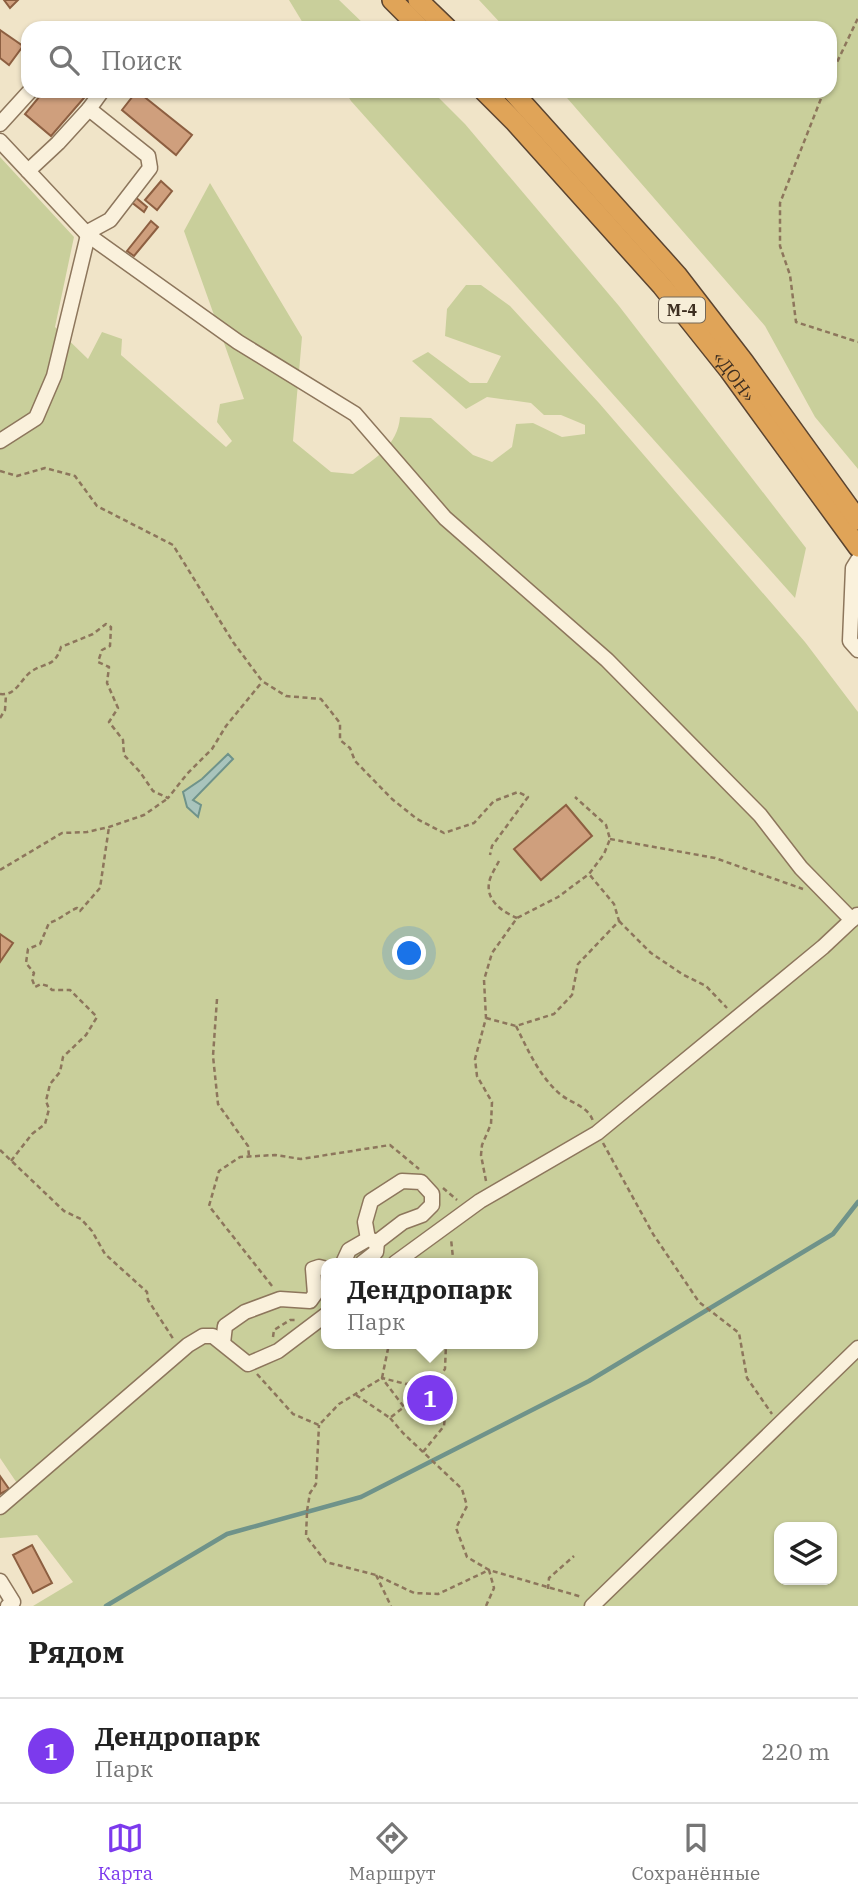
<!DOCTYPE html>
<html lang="ru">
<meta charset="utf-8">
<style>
body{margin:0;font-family:"IBM Plex Serif",serif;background:#f2f2f2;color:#222}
.controls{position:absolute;right:21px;bottom:21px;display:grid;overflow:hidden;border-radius:14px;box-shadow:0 2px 5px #0004}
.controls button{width:63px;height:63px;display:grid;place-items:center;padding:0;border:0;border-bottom:2px solid #e0e0e0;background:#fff;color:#222;font:35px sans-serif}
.you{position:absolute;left:410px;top:954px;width:24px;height:24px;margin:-18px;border:5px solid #fff;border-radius:50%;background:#1a73e8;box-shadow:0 0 0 10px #1a73e833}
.badge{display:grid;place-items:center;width:46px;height:46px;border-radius:50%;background:#7c3aed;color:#fff;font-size:23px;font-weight:700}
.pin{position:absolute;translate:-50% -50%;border:4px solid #fff;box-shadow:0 2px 7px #0006}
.popup{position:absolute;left:321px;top:1258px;width:217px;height:91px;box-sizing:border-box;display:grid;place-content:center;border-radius:14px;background:#fff;filter:drop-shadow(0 2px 5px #0005);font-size:23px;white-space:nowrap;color:#767676}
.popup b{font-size:26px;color:#222}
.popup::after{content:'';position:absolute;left:50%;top:100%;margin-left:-14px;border:14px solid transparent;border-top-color:#fff}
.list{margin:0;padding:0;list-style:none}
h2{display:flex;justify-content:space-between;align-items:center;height:91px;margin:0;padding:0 28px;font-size:30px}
h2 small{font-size:23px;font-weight:400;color:#767676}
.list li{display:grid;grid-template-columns:46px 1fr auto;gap:21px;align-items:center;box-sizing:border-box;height:105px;padding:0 28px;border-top:2px solid #e0e0e0}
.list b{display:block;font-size:26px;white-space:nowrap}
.list p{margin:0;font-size:23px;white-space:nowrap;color:#767676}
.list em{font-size:23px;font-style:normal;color:#767676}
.icon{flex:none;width:38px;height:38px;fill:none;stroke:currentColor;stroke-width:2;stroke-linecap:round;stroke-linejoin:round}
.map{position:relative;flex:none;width:858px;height:1606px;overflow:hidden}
.search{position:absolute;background:#fff;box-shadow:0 2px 5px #0004;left:21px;right:21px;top:21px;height:77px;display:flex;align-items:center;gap:18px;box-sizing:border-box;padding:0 24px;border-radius:21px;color:#767676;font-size:26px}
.sheet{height:196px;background:#fff}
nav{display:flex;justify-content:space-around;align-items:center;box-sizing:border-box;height:98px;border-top:2px solid #e0e0e0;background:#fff;font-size:19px;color:#767676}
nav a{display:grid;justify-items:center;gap:4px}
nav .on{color:#7c3aed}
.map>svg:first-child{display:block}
.green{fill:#c9cf9b;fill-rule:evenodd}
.water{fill:#a9c4bc;stroke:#6f938a;stroke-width:2}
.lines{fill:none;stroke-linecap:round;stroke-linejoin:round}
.stream{stroke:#6f938a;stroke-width:4.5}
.building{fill:#cf9f7d;stroke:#8d5f41;stroke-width:2}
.minor-casing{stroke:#8d765c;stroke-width:17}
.highway-casing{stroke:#5b4430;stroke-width:22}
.path{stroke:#8d765c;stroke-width:2.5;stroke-dasharray:5 3.5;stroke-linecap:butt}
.minor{stroke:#faf1dc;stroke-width:14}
.highway{stroke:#e0a458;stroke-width:19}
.labels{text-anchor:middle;stroke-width:5;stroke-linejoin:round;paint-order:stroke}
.shield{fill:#f7eed8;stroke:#756857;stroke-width:2}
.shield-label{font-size:16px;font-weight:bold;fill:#3d2e20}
.street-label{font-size:18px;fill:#3d2e20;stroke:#f7eed8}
</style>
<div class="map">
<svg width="858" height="1606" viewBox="0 0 858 1606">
<rect width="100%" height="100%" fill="#f0e4c8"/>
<g class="green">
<path d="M289 0H339L368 28H306Z"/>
<path d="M479 0H858V469L815 417 765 326 561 91H830V28H505Z"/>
<path d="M345 91H432L465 124 619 306 806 548 795 598 351 101Z"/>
<path d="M0 157 74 237 55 327 88 359 102 332 122 339 121 355 226 447 232 441 217 422 220 404 244 399 184 231 210 183 302 337 293 441 331 472 353 474C375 459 398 445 400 417L431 418 473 455 492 462 512 447 516 424 533 423 562 437 585 434V425L561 415H544L531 403 487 397 466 409 412 361 428 352 470 383H487L501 356 445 336 447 309 466 285H481L510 306 599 403 805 642 858 712V1606H33L73 1582 37 1535 0 1538V1516L25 1495 0 1458ZM327 1263H533V1344H327ZM779 1527H832V1580H779Z"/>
</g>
<path class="water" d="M228 754 233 759 193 800 201 805 198 817 187 807 183 792 202 779Z"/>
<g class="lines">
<path class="stream" d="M106 1606 227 1534 361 1497 589 1381 833 1234 858 1202"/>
</g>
<g class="building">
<path d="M4 0H18L10 8Z"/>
<path d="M0 30 23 46 9 65 0 58Z"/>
<path d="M44 91H90L51 136 25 114Z"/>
<path d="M137 91 192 135 176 155 122 110Z"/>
<path d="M161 181 172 191 157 210 145 200Z"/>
<path d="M134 196 147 207 144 212 130 201Z"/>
<path d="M151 221 158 227 134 256 127 251Z"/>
<path d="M566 805 592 836 541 880 514 849Z"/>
<path d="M0 934 13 943 0 962Z"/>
<path d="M0 1476 9 1489 0 1494Z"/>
<path d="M32 1545 52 1583 33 1593 13 1555Z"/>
</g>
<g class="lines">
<g class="minor-casing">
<g id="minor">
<path d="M89 109 102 91"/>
<path d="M0 124 30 91"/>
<path d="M0 141 88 235 238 342 355 414 445 518 607 660 760 815 801 868 852 920"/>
<path d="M28 171 58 143 89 109 148 156 150 168 110 220 86 233"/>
<path d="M0 441 36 418 54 376 88 235"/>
<path d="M858 560 853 568 850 641 858 650"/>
<path d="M368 1239 365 1222 371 1201 402 1181 421 1182 432 1194V1205L422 1215 403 1222 377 1242"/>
<path d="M343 1263 349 1250 368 1239 377 1242 376 1252 362 1263"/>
<path d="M395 1263 480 1201 597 1133 823 947 857 915"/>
<path d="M223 1343 225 1326 245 1312 280 1299 310 1301 315 1294 313 1269 319 1267 327 1269"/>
<path d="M0 1507 188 1345 203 1336H213L248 1364 278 1351 327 1314"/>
<path d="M0 1581 13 1602 8 1606"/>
<path d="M592 1606 858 1348"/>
</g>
</g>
<g class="highway-casing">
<g id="highway">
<path d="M392 0 420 28"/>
<path d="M418 0 447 28"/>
<path id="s1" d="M484 91 514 121 662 286 729 370 858 547"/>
<path d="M512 91 677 275 744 362 858 520"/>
</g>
</g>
<g class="path">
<path d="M830 77 858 18"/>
<path d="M824 91 780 203V246L790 275 796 322 858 342"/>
<path d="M0 471 17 476 45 468 75 476 97 506 173 545 233 642 262 681 286 696 321 699 340 723V740L350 748 355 761 392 799 417 819 444 833 474 823 494 801 518 792 528 797 492 846 490 855"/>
<path d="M0 694C17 696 20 679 32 671 46 662 55 667 61 647L93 634 106 624 111 627 110 646 102 650 98 662 109 667 107 683 118 708 109 722 123 740 124 755 140 772 153 791 168 798 187 774 212 749 226 726 262 682"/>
<path d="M0 718 5 710 6 695"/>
<path d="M610 839 715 858 803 889"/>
<path d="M499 861C496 867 490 876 489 883 486 901 503 912 517 918"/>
<path d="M0 870 62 833 87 832 109 827 144 815 167 799"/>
<path d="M619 921 651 953 682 974 706 986 727 1008"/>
<path d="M217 999 213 1056 218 1104 248 1146 249 1156"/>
<path d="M486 1018 516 1026 554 1014 572 995 578 964 619 921 614 904 589 874"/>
<path d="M516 1026C528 1050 539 1076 560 1094 572 1104 588 1106 593 1121"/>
<path d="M603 1143 653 1234 699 1302 739 1333 747 1378 772 1414"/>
<path d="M0 1150 64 1211 81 1219 92 1231 105 1254 147 1292 148 1300 174 1340"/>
<path d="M11 1161 32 1134 45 1124 49 1109 46 1101 50 1084 60 1072 63 1057 86 1035 97 1017 70 990H52L48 986 41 984 35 987 32 979 34 973 26 963 28 949 40 944 49 923C61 919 67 912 77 908L80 911 100 888 109 827"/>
<path d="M486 1181 481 1155 482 1145 491 1124 492 1102 477 1076 475 1059 486 1018 484 980 492 953 517 918 558 897 589 874 604 854 610 839 606 825 575 797"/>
<path d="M443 1188 457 1200"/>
<path d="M451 1263 453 1258 451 1239"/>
<path d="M272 1286 209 1206 219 1171 240 1157 275 1155 301 1159 390 1145 419 1169"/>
<path d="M273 1337 274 1330 290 1320H295"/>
<path d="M257 1374 293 1414 319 1425 339 1404 382 1378 389 1344"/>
<path d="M356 1395 390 1418 404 1407 382 1378 406 1384 439 1377 445 1369 446 1344"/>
<path d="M390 1418 403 1433 462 1489 467 1506 456 1528 467 1557 489 1570 582 1597"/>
<path d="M423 1452 444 1426 447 1393 439 1377"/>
<path d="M307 1511 310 1493 316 1484 319 1425"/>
<path d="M307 1513 306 1536 326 1562 376 1575 414 1593 438 1594 489 1570 494 1588 486 1606"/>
<path d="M376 1575 391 1606"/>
<path d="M548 1589 549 1578 574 1556"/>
</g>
<use href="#minor" class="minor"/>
<use href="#highway" class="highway"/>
</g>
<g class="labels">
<rect class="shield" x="659" y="297.5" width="46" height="25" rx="5"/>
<g class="shield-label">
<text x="682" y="316">М-4</text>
</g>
<g class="street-label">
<text dy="6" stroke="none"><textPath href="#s1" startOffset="380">«ДОН»</textPath></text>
</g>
</g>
</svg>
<div class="controls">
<button><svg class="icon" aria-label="layers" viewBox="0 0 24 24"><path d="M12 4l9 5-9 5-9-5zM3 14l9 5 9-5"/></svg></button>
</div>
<div class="you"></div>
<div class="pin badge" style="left:430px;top:1398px">1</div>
<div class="popup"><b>Дендропарк</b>Парк</div>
<div class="search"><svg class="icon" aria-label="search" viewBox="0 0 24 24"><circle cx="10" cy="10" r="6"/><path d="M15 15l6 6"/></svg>Поиск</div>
</div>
<section class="sheet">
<h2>Рядом<small></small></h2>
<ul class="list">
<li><span class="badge">1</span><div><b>Дендропарк</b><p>Парк</p></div><em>220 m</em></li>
</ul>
</section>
<nav>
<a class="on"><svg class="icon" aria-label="map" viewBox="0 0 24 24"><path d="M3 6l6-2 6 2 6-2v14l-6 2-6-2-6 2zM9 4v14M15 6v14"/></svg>Карта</a>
<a><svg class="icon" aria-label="directions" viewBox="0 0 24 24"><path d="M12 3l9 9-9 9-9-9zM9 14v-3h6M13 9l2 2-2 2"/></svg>Маршрут</a>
<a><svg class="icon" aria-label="saved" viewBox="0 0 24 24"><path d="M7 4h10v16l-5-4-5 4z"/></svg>Сохранённые</a>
</nav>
